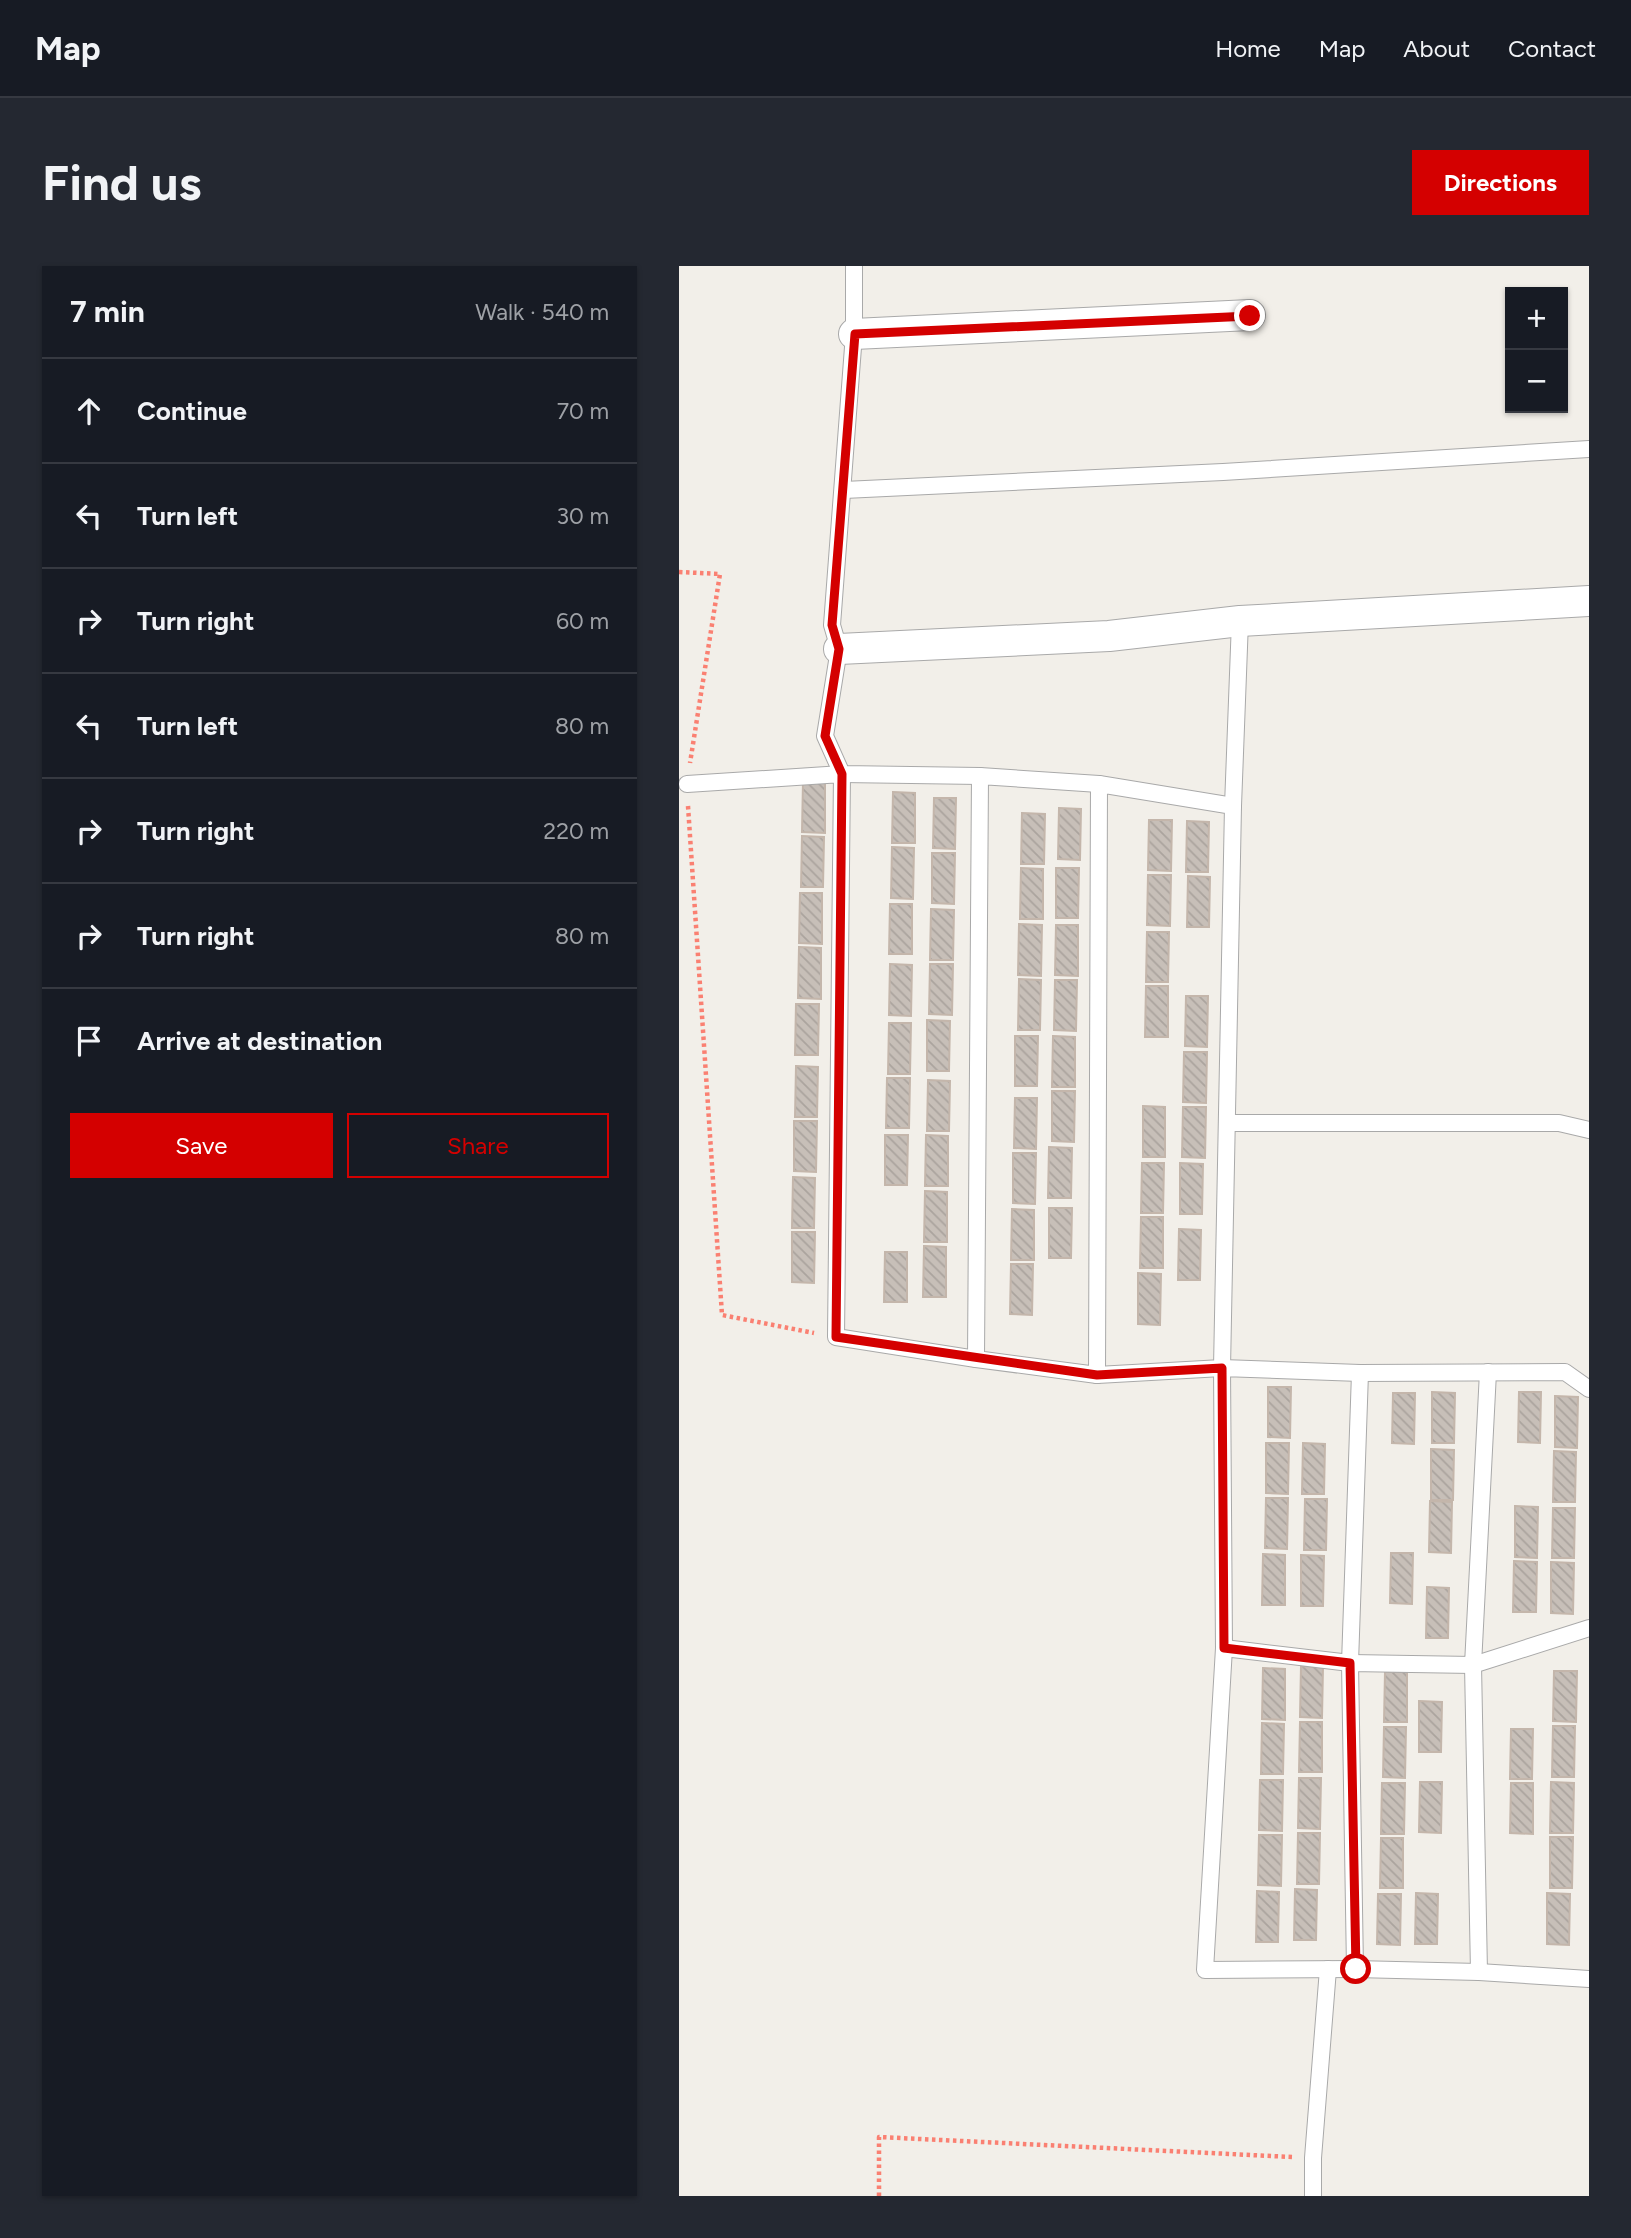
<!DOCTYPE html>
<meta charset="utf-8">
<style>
body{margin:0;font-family:Figtree,sans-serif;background:#242831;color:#f1f3f6}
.controls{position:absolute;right:21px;top:21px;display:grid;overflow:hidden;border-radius:0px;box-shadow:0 2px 5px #0004}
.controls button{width:63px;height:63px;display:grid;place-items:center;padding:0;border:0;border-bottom:2px solid #363941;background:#171b24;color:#f1f3f6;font:35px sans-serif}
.stop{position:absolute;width:21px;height:21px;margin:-16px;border:5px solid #d40000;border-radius:50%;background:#fff}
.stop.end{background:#d40000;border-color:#fff;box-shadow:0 2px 7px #0008}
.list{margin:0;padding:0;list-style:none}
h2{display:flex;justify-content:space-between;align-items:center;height:91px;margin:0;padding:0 28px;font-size:30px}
h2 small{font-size:23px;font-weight:400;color:#9ea1a6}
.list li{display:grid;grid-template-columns:46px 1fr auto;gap:21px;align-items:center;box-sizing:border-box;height:105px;padding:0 28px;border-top:2px solid #363941}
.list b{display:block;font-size:26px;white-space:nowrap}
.list em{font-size:23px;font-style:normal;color:#9ea1a6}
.actions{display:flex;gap:14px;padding:21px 28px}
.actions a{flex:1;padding:16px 0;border:2px solid #d40000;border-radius:0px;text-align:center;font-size:24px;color:#d40000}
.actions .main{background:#d40000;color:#fff}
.icon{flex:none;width:38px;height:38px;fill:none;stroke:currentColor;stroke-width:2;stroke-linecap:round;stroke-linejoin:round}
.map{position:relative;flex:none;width:910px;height:1930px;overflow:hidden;border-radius:0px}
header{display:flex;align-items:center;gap:42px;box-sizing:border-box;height:98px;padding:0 35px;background:#171b24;border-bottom:2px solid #363941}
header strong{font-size:33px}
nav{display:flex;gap:38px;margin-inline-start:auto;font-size:24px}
.intro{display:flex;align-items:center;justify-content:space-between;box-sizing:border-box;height:168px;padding:0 42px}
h1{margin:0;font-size:49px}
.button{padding:18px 32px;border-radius:0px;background:#d40000;color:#fff;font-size:24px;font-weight:700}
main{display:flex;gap:42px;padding:0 42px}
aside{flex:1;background:#171b24;border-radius:0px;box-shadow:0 2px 5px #0004}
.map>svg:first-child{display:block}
.building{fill:url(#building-back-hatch);stroke:#c4b6ab;stroke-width:2}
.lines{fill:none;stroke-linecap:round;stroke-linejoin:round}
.service-casing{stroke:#a9a9a9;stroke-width:18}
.minor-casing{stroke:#a9a9a9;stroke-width:32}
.path{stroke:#fa8072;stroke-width:4.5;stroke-dasharray:3.5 3.5;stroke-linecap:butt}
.service{stroke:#fff;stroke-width:16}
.minor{stroke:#fff;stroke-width:30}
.route{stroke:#d40000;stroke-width:9}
</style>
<header>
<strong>Map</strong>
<nav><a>Home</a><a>Map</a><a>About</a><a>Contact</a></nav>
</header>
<div class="intro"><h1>Find us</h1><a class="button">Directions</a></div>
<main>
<aside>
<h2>7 min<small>Walk · 540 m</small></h2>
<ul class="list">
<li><svg class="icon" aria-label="ahead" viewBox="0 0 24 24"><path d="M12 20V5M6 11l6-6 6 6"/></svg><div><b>Continue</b></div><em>70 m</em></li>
<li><svg class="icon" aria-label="left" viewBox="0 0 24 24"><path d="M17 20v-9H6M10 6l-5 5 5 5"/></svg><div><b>Turn left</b></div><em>30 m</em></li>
<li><svg class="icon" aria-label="right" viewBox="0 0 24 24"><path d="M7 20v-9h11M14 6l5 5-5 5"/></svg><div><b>Turn right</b></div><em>60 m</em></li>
<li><svg class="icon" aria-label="left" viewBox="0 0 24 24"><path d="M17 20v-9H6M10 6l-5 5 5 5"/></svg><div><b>Turn left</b></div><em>80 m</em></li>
<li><svg class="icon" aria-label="right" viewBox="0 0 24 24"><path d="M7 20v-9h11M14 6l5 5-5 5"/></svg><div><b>Turn right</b></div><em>220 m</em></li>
<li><svg class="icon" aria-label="right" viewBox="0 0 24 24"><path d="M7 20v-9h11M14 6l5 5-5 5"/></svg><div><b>Turn right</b></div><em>80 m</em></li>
<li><svg class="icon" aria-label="arrive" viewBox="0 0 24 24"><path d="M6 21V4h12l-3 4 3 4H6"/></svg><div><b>Arrive at destination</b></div></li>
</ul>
<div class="actions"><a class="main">Save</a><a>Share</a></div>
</aside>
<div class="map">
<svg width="910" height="1930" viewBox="0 0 910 1930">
<defs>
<pattern id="building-back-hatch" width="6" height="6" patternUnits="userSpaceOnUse" patternTransform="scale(1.75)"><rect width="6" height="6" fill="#c7bfb8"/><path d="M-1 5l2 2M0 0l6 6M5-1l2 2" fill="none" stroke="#aba49e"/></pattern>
</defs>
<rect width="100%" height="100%" fill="#f2efe9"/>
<g class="building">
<path d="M124 515 146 516V567L123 566Z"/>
<path d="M214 526 236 527V577H213Z"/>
<path d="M255 532H277L276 583 254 582Z"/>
<path d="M380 542 402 543 401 594 379 593Z"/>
<path d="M343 547 366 548 365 598H342Z"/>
<path d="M470 554H493L492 605 469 604Z"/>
<path d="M508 555 530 556 529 606H507Z"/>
<path d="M123 570 145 571 144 621H122Z"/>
<path d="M213 581 235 582 234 633 212 632Z"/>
<path d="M253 587H276L275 638 253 637Z"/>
<path d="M342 602 364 603V653H341Z"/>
<path d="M377 602H400L399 652H377Z"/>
<path d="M469 609H492L491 660 468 659Z"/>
<path d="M509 610 531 611 530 661H508Z"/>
<path d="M121 627H143V678L120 677Z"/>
<path d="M211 638H233V688H210Z"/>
<path d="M252 643 275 644 274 694H251Z"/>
<path d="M340 658 363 659 362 710 339 709Z"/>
<path d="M377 659H399V710L376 709Z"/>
<path d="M468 666H490L489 716H467Z"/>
<path d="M120 681 142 682V733L119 732Z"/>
<path d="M211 698 233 699 232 750 210 749Z"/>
<path d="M251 698H274L273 749 250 748Z"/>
<path d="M340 713 362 714 361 764H339Z"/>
<path d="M376 714H398L397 765 375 764Z"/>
<path d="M467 720H489V771H466Z"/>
<path d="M507 730H529L528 781 506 780Z"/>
<path d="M117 738H140L139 789H116Z"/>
<path d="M248 754 271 755 270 805H248Z"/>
<path d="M210 757H232L231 808H209Z"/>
<path d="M336 770H359L358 820H336Z"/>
<path d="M374 770 396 771V821H373Z"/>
<path d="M505 786H528L527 837 504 836Z"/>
<path d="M117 800 139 801 138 851H116Z"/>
<path d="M208 812H231L230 862H207Z"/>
<path d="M249 814 271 815 270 865H248Z"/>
<path d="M373 825H396L395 876 373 875Z"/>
<path d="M336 832H358L357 883 335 882Z"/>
<path d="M464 840 486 841V891H464Z"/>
<path d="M504 841H527L526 892 503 891Z"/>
<path d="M115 855H138L137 906 115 905Z"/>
<path d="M206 869H229L228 919H206Z"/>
<path d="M247 869 269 870V920H246Z"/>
<path d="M370 881 393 882 392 932H369Z"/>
<path d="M334 887H357L356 938 334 937Z"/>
<path d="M463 897H485L484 947H462Z"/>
<path d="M501 897 524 898 523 948H501Z"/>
<path d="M114 911 136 912 135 962H113Z"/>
<path d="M246 925 268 926V976H245Z"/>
<path d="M370 942H393L392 992H370Z"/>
<path d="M333 943 355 944V994H332Z"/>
<path d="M462 951H484V1002H461Z"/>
<path d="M500 963 522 964 521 1014H499Z"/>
<path d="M113 966H136L135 1017 113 1016Z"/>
<path d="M245 980 267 981V1031H244Z"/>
<path d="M206 986H228V1036H205Z"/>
<path d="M332 998H354L353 1049 331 1048Z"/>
<path d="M459 1007 482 1008 481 1059 459 1058Z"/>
<path d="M589 1121H612L611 1172 589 1171Z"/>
<path d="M753 1126 776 1127 775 1177H753Z"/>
<path d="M840 1126H862L861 1177 839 1176Z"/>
<path d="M714 1127H736L735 1178 713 1177Z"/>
<path d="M876 1130 899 1131 898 1182 876 1181Z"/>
<path d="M587 1177H610L609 1228 587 1227Z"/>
<path d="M624 1177 646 1178 645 1228H623Z"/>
<path d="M752 1183 775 1184 774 1234H752Z"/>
<path d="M875 1185 897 1186 896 1236H874Z"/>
<path d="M587 1232H609L608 1283 586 1282Z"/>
<path d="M626 1233H648L647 1284H625Z"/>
<path d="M751 1235 773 1236 772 1287 750 1286Z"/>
<path d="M836 1240 859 1241 858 1292 836 1291Z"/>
<path d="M874 1242H896L895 1292H873Z"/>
<path d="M712 1287H734L733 1338 711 1337Z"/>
<path d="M584 1288 606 1289V1339H583Z"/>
<path d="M622 1289 645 1290 644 1340H622Z"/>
<path d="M835 1295 858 1296 857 1346H834Z"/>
<path d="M872 1296 895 1297 894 1348 872 1347Z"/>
<path d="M748 1321 770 1322 769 1372H747Z"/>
<path d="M622 1400 644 1401 643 1452 621 1451Z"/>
<path d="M584 1402 606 1403V1454L583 1453Z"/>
<path d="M875 1405H898L897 1456 874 1455Z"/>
<path d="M706 1406H728V1456H705Z"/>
<path d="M740 1435 763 1436 762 1486H740Z"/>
<path d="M621 1456H643V1506H620Z"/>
<path d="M583 1457 605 1458 604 1508H582Z"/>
<path d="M874 1460H896L895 1511H873Z"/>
<path d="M705 1461H727L726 1512 704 1511Z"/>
<path d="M832 1463H854L853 1513H831Z"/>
<path d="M620 1512H642L641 1563 619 1562Z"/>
<path d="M581 1514H604L603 1565 580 1564Z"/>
<path d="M741 1516H763L762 1567 740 1566Z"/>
<path d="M872 1516 895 1517 894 1567H871Z"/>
<path d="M703 1517H726L725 1568H702Z"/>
<path d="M832 1517H854V1568L831 1567Z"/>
<path d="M619 1567H641L640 1618H618Z"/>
<path d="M580 1569H603L602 1620 579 1619Z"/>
<path d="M871 1571H894L893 1622H871Z"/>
<path d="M702 1572H724V1622H701Z"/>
<path d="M616 1623 638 1624 637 1674H615Z"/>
<path d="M578 1625 600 1626 599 1676H577Z"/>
<path d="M737 1627 759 1628 758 1678H736Z"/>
<path d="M868 1627 891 1628 890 1679 868 1678Z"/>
<path d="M699 1628H722L721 1679 698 1678Z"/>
</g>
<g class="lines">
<g class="service-casing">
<g id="service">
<path d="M175 0V68L153 359 160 383 146 470 163 508 301 510"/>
<path d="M165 224 544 206 910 183"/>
<path d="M8 518 163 508 157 1071 297 1093"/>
<path d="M420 518 554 540 543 1102 418 1109Z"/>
<path d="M554 540 561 355"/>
<path d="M548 857H880L910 864"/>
<path d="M809 1106 794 1399 671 1397 676 1703 800 1706 910 1713"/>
<path d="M418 1109 297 1093 301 510 420 518"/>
<path d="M545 1382 543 1102 681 1107 886 1106 910 1123"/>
<path d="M676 1703 526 1704 545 1382 671 1397 681 1107"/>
<path d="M800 1706 794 1399 910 1362"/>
<path d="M634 1930V1892L649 1703"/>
</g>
</g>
<g class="minor-casing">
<g id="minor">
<path d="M175 68 571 49"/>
<path d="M160 383 430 370 561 355 910 335"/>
</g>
</g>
<g class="path">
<path d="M0 306 41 308 11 497"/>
<path d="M9 540 43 1049 135 1067"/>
<path d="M200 1930V1871L613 1891"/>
</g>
<use href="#service" class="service"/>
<use href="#minor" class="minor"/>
</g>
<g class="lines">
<path class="route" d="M571 50 176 68 153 359 160 383 146 470 163 508 157 1071 418 1109 543 1102 545 1382 671 1397 677 1703"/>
</g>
</svg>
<div class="controls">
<button>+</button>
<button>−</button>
</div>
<div class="stop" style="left:677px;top:1703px"></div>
<div class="stop end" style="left:571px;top:50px"></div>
</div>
</main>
